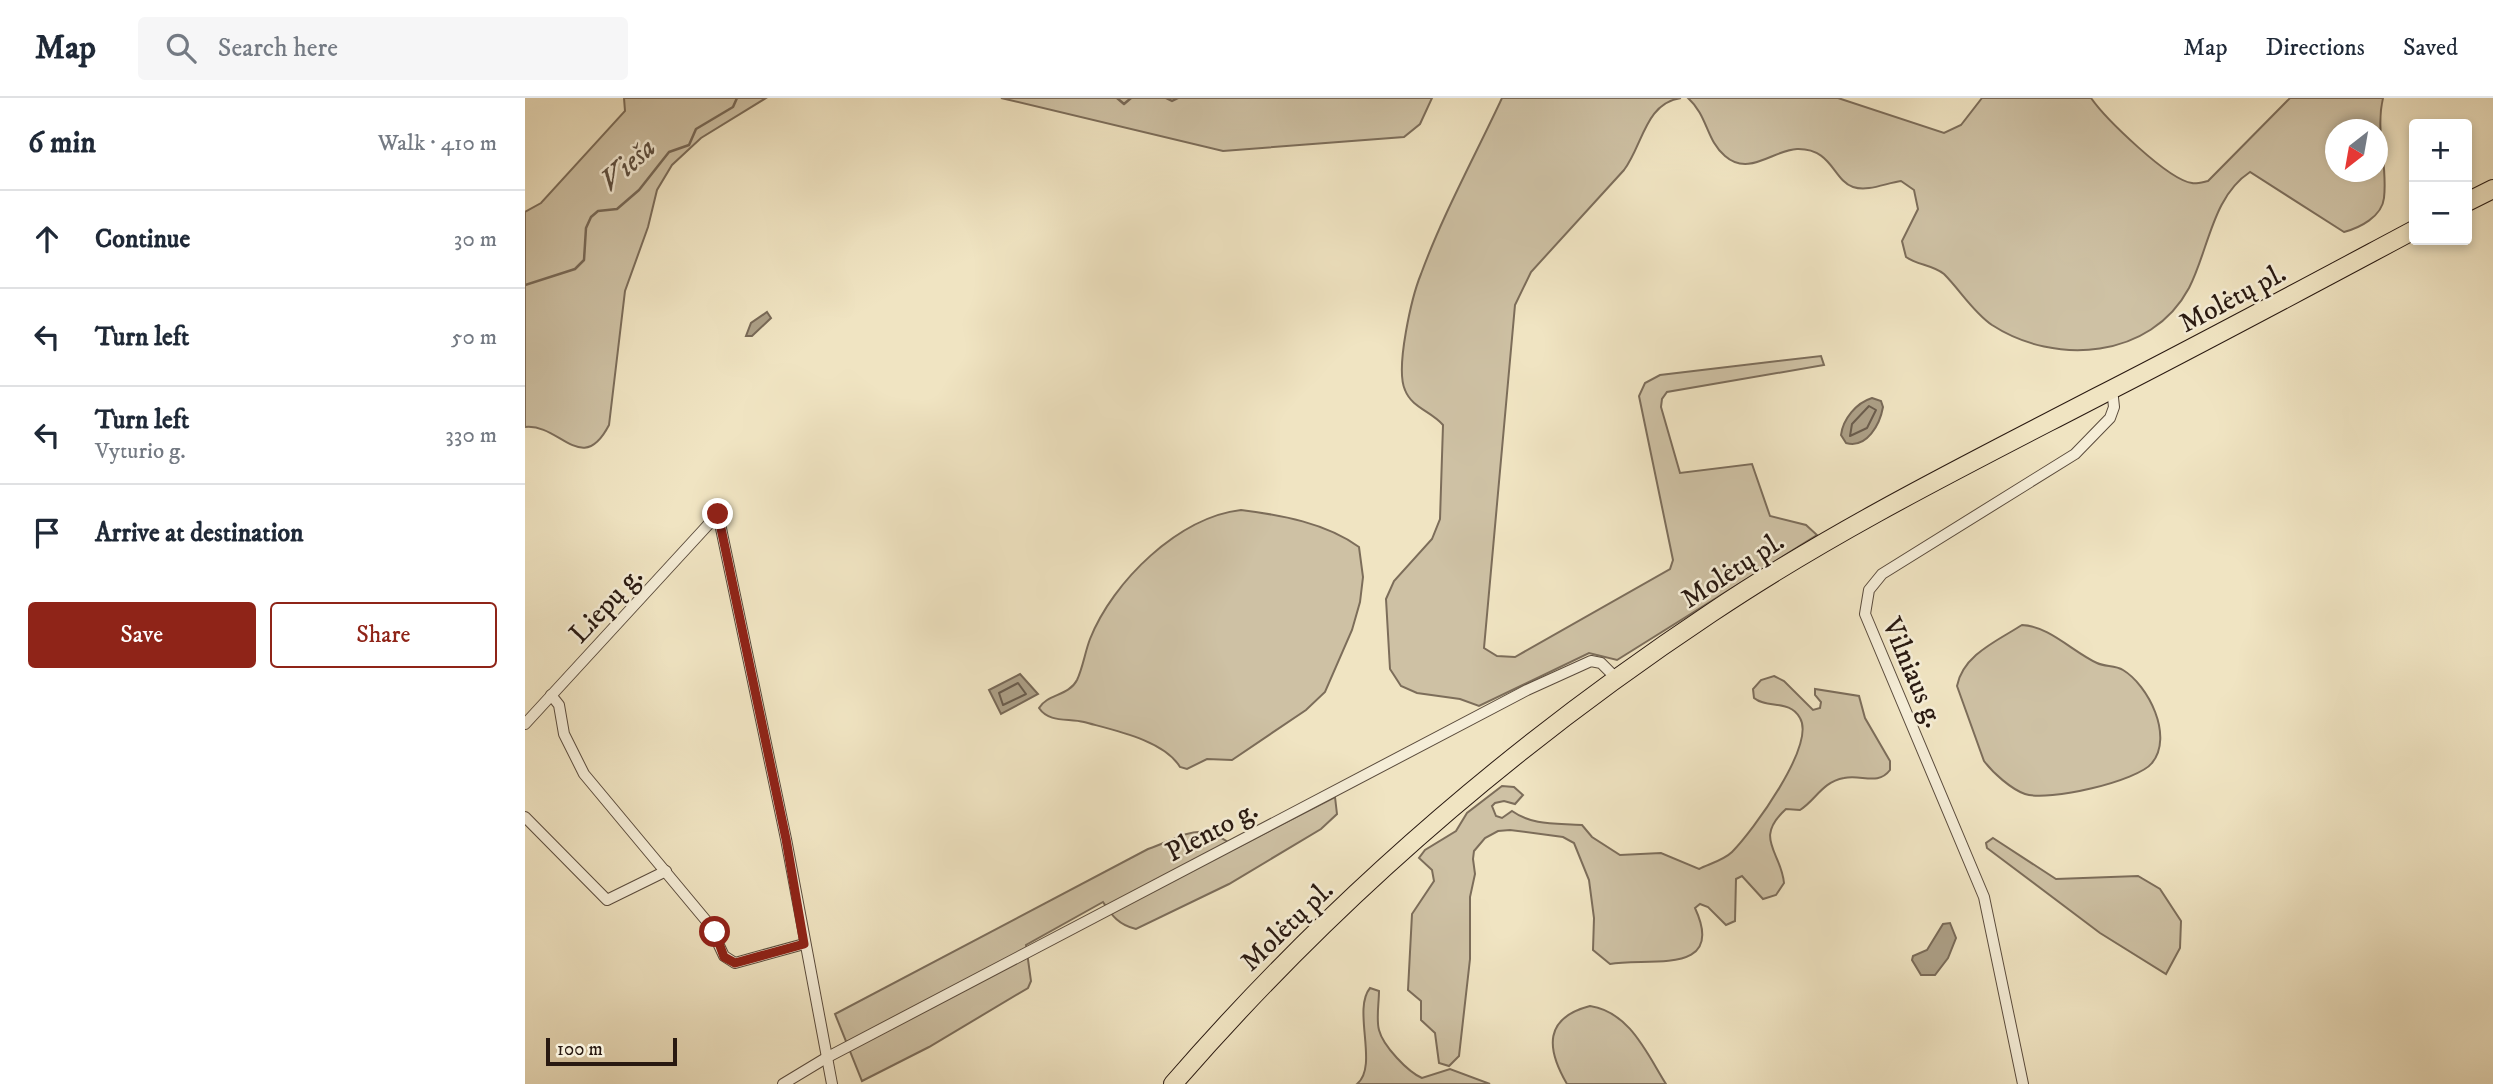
<!DOCTYPE html>
<meta charset="utf-8">
<style>
body{margin:0;font-family:"IM FELL DW Pica",serif;background:#f6f6f7;color:#1f2937}
.controls{position:absolute;right:21px;top:21px;display:grid;overflow:hidden;border-radius:7px;box-shadow:0 4px 10px #0003}
.controls button{width:63px;height:63px;display:grid;place-items:center;padding:0;border:0;border-bottom:2px solid #e0e1e3;background:#fff;color:#1f2937;font:35px sans-serif}
.compass{position:absolute;left:1800px;top:21px;width:63px;height:63px;border-radius:50%;background:#fff;box-shadow:0 4px 10px #0003;rotate:211deg}
.scale{position:absolute;left:21px;bottom:18px;width:131px;box-sizing:border-box;padding-left:7px;border:4px solid #291911;border-top:0;font-size:19px;line-height:24px;white-space:nowrap;color:#291911;-webkit-text-stroke:5px #f5edd7;paint-order:stroke}
.stop{position:absolute;width:21px;height:21px;margin:-16px;border:5px solid #8f2418;border-radius:50%;background:#fff}
.stop.end{background:#8f2418;border-color:#fff;box-shadow:0 2px 7px #0008}
.list{margin:0;padding:0;list-style:none}
h2{display:flex;justify-content:space-between;align-items:center;height:91px;margin:0;padding:0 28px;font-size:30px}
h2 small{font-size:23px;font-weight:400;color:#747a83}
.list li{display:grid;grid-template-columns:46px 1fr auto;gap:21px;align-items:center;box-sizing:border-box;height:98px;padding:0 28px;border-top:2px solid #e0e1e3}
.list b{display:block;font-size:26px;white-space:nowrap}
.list p{margin:0;font-size:23px;white-space:nowrap;color:#747a83}
.list em{font-size:23px;font-style:normal;color:#747a83}
.actions{display:flex;gap:14px;padding:21px 28px}
.actions a{flex:1;padding:16px 0;border:2px solid #8f2418;border-radius:7px;text-align:center;font-size:24px;color:#8f2418}
.actions .main{background:#8f2418;color:#fff}
.icon{flex:none;width:38px;height:38px;fill:none;stroke:currentColor;stroke-width:2;stroke-linecap:round;stroke-linejoin:round}
.map{position:relative;flex:none;width:1968px;height:986px;overflow:hidden}
header{display:flex;align-items:center;gap:42px;box-sizing:border-box;height:98px;padding:0 35px;background:#fff;border-bottom:2px solid #e0e1e3}
header strong{font-size:33px}
nav{display:flex;gap:38px;margin-inline-start:auto;font-size:24px}
.search{width:490px;height:63px;background:#f6f6f7;display:flex;align-items:center;gap:18px;box-sizing:border-box;padding:0 24px;border-radius:7px;color:#747a83;font-size:26px}
main{display:flex}
aside{flex:1;background:#fff}
.map>svg:first-child{display:block}
.green{fill:#cec1a4;stroke:#7c6d5a;stroke-width:2;fill-rule:evenodd}
.water{fill:#ac9f86;stroke:#786957;stroke-width:2}
.lines{fill:none;stroke-linecap:round;stroke-linejoin:round}
.shore{stroke:#6a5c4c;stroke-width:2}
.stream{stroke:#786957;stroke-width:2.5}
.street-casing{stroke:#5b4c3d;stroke-width:12}
.highway-casing{stroke:#291911;stroke-width:20}
.street{stroke:#f5edd7;stroke-width:10}
.highway{stroke:#f0e4c2;stroke-width:18}
.route{stroke:#8f2418;stroke-width:9}
.labels{text-anchor:middle;stroke-width:5;stroke-linejoin:round;paint-order:stroke}
.street-label{font-size:28px;fill:#291911;stroke:#f5edd7}
.water-label{font-size:30px;font-style:italic;fill:#5d4f40;stroke:#f5edd7}
</style>
<header>
<strong>Map</strong>
<div class="search"><svg class="icon" aria-label="search" viewBox="0 0 24 24"><circle cx="10" cy="10" r="6"/><path d="M15 15l6 6"/></svg>Search here</div>
<nav><a>Map</a><a>Directions</a><a>Saved</a></nav>
</header>
<main>
<aside>
<h2>6 min<small>Walk · 410 m</small></h2>
<ul class="list">
<li><svg class="icon" aria-label="ahead" viewBox="0 0 24 24"><path d="M12 20V5M6 11l6-6 6 6"/></svg><div><b>Continue</b></div><em>30 m</em></li>
<li><svg class="icon" aria-label="left" viewBox="0 0 24 24"><path d="M17 20v-9H6M10 6l-5 5 5 5"/></svg><div><b>Turn left</b></div><em>50 m</em></li>
<li><svg class="icon" aria-label="left" viewBox="0 0 24 24"><path d="M17 20v-9H6M10 6l-5 5 5 5"/></svg><div><b>Turn left</b><p>Vyturio g.</p></div><em>330 m</em></li>
<li><svg class="icon" aria-label="arrive" viewBox="0 0 24 24"><path d="M6 21V4h12l-3 4 3 4H6"/></svg><div><b>Arrive at destination</b></div></li>
</ul>
<div class="actions"><a class="main">Save</a><a>Share</a></div>
</aside>
<div class="map">
<svg width="1968" height="986" viewBox="0 0 1968 986">
<rect width="100%" height="100%" fill="#f0e4c2"/>
<filter id="stains"><feTurbulence type="fractalNoise" baseFrequency=".00286" numOctaves="4"/><feColorMatrix values="0 0 0 0 .2 0 0 0 0 .09 0 0 0 0 .02 0 0 0 .5 -.17"/></filter>
<radialGradient id="worn" r=".72"><stop offset=".6" stop-color="#630" stop-opacity="0"/><stop offset="1" stop-color="#630" stop-opacity=".3"/></radialGradient>
<g class="green">
<path d="M99 0H241L176 40 147 67 132 92 123 129 100 193 84 327C57 379 35 325 0 329V114L16 105 100 13Z"/>
<path d="M476 0H907L895 26 879 39 698 53Z"/>
<path d="M977 0H1156C1120 5 1118 47 1099 72L1006 174 990 207 959 550 972 558 990 559 1145 471 1148 462 1114 298 1120 285 1135 277 1296 258 1299 267 1142 294 1137 301 1136 309 1155 375 1227 366 1245 418 1281 427 1292 437 1092 562 1064 555 954 608 935 601 892 595 876 588 865 571 861 501 869 483 907 441 915 421 918 327C906 313 887 310 880 292 870 270 887 198 896 176 918 116 950 58 977 0Z"/>
<path d="M1163 0H1313L1419 35 1436 27 1457 0H1566C1580 20 1643 82 1667 85 1671 86 1678 84 1683 83L1765 0H1858C1850 34 1863 66 1859 100 1857 119 1834 130 1819 134L1725 74C1687 99 1684 151 1664 190 1626 261 1530 268 1467 227 1448 214 1435 192 1419 176 1408 167 1392 167 1381 159L1377 143 1393 111 1389 92 1376 83C1361 85 1343 94 1328 89 1308 82 1307 50 1272 51 1248 52 1224 79 1200 58 1181 42 1183 18 1163 0ZM1811 32H1853V74H1811Z"/>
<path d="M716 412C756 417 801 425 834 449L838 479 835 504 827 532 800 594 781 612 707 662 682 661 662 671 655 669C639 642 588 632 559 624 543 620 524 625 514 610 522 596 544 598 552 582 558 569 560 554 565 541 588 483 654 419 716 412Z"/>
<path d="M1497 527C1524 528 1548 554 1572 565 1580 569 1590 567 1598 572 1623 587 1649 638 1627 665 1613 683 1523 704 1500 696 1486 691 1468 675 1459 663L1432 588C1438 557 1472 543 1497 527Z"/>
<path d="M1249 578 1259 583 1288 612 1295 610 1296 604 1290 597V591L1334 598 1340 620 1365 663V672C1353 688 1336 676 1319 680 1297 684 1291 702 1275 712L1261 711C1228 741 1256 753 1259 785L1251 797 1238 801 1217 778 1211 781 1210 823 1201 827 1183 809 1175 806 1170 810C1202 879 1122 859 1085 866L1068 852 1069 820 1064 782 1049 745 1038 739 985 732 973 733 960 740 949 753 948 761 950 776 945 799V861L934 958 924 968 914 965 910 935 896 922V903L883 892 887 816 909 783 907 772 894 760 900 752 931 733 942 715 977 688 989 689 998 697 990 706 979 703 970 705 967 708 971 718 977 720 987 713C1008 728 1032 725 1057 727L1067 739 1095 757 1136 755 1174 771C1184 766 1199 762 1207 754 1227 734 1291 647 1275 620 1265 601 1242 611 1229 600L1228 591 1236 582Z"/>
<path d="M810 699 812 716 796 731 704 786 611 831C594 827 587 818 578 804L501 847 506 883 503 890 404 949 337 983 310 916 623 751C663 737 675 721 711 750Z"/>
<path d="M1468 740 1531 781 1613 778 1635 791 1656 823 1655 850 1641 876 1575 835 1462 750 1461 745Z"/>
<path d="M845 890 854 893C854 905 851 921 854 932 858 948 883 974 897 980L925 971 965 986H832C854 968 827 912 845 890Z"/>
<path d="M1065 908C1105 914 1122 956 1141 986H1042C1021 950 1019 920 1065 908Z"/>
</g>
<g class="water">
<path d="M242 214 246 220 227 238H221L226 225Z"/>
<path d="M1347 300 1356 303 1358 309C1355 326 1342 351 1321 345L1316 337C1318 321 1331 305 1347 300Z"/>
<path d="M495 576 513 596 476 616 464 592Z"/>
<path d="M1425 825 1431 840 1423 860 1410 877H1396L1387 862 1388 858 1402 852 1418 826Z"/>
</g>
<g class="lines">
<g class="shore">
<path d="M1344 308 1351 312 1342 330 1325 338 1327 326Z"/>
<path d="M493 585 501 596 478 607 474 595Z"/>
</g>
<g class="stream">
<path d="M592 0 599 6 606 0"/>
<path d="M641 0 647 3 653 0"/>
<path d="M0 187 50 171 59 162 61 130 66 119 73 113 92 111 114 92 144 54 164 47 171 31 208 9 212 0"/>
</g>
<g class="street-casing">
<g id="street">
<path d="M193 416 261 741 307 986"/>
<path d="M26 597 34 607 39 636 59 676 184 826 199 858 210 865 279 846"/>
<path d="M0 626 193 416"/>
<path d="M0 719 82 802 141 773"/>
<path d="M258 986 301 960 1002 592 1066 563 1076 565 1091 580"/>
<path d="M1498 986 1459 799 1340 516 1344 492 1357 476 1550 356 1585 320 1589 309 1587 291"/>
</g>
</g>
<g class="highway-casing">
<g id="highway">
<path d="M1942 104 1968 91"/>
<path d="M648 986C805 805 986 648 1186 515 1308 433 1441 367 1572 299 1678 245 1784 188 1889 132"/>
</g>
</g>
<use href="#street" class="street"/>
<use href="#highway" class="highway"/>
</g>
<g class="lines">
<path class="route" d="M190 834 199 859 210 865 279 846 261 741 193 416"/>
</g>
<g class="labels">
<g class="street-label">
<text transform="translate(1707 199) rotate(-28)" y="10">Molėtų pl.</text>
<text transform="translate(1207 471) rotate(-33)" y="10">Molėtų pl.</text>
<text transform="translate(80 506) rotate(-47)" y="10">Liepų g.</text>
<text transform="translate(1389 574) rotate(67)" y="10">Vilniaus g.</text>
<text transform="translate(686 732) rotate(-28)" y="10">Plento g.</text>
<text transform="translate(761 827) rotate(-44)" y="10">Molėtų pl.</text>
</g>
<g class="water-label">
<text transform="translate(102 66) rotate(-42)" y="10">Vieša</text>
</g>
</g>
<rect width="100%" height="100%" filter="url(#stains)"/>
<rect width="100%" height="100%" fill="url(#worn)"/>
</svg>
<div class="controls">
<button>+</button>
<button>−</button>
</div>
<svg class="compass" viewBox="-18 -18 36 36"><path d="M0-13l5 13h-10z" fill="#e53935"/><path d="M0 13l5-13h-10z" fill="#747a83"/></svg>
<div class="scale">100 m</div>
<div class="stop" style="left:190px;top:834px"></div>
<div class="stop end" style="left:193px;top:416px"></div>
</div>
</main>
